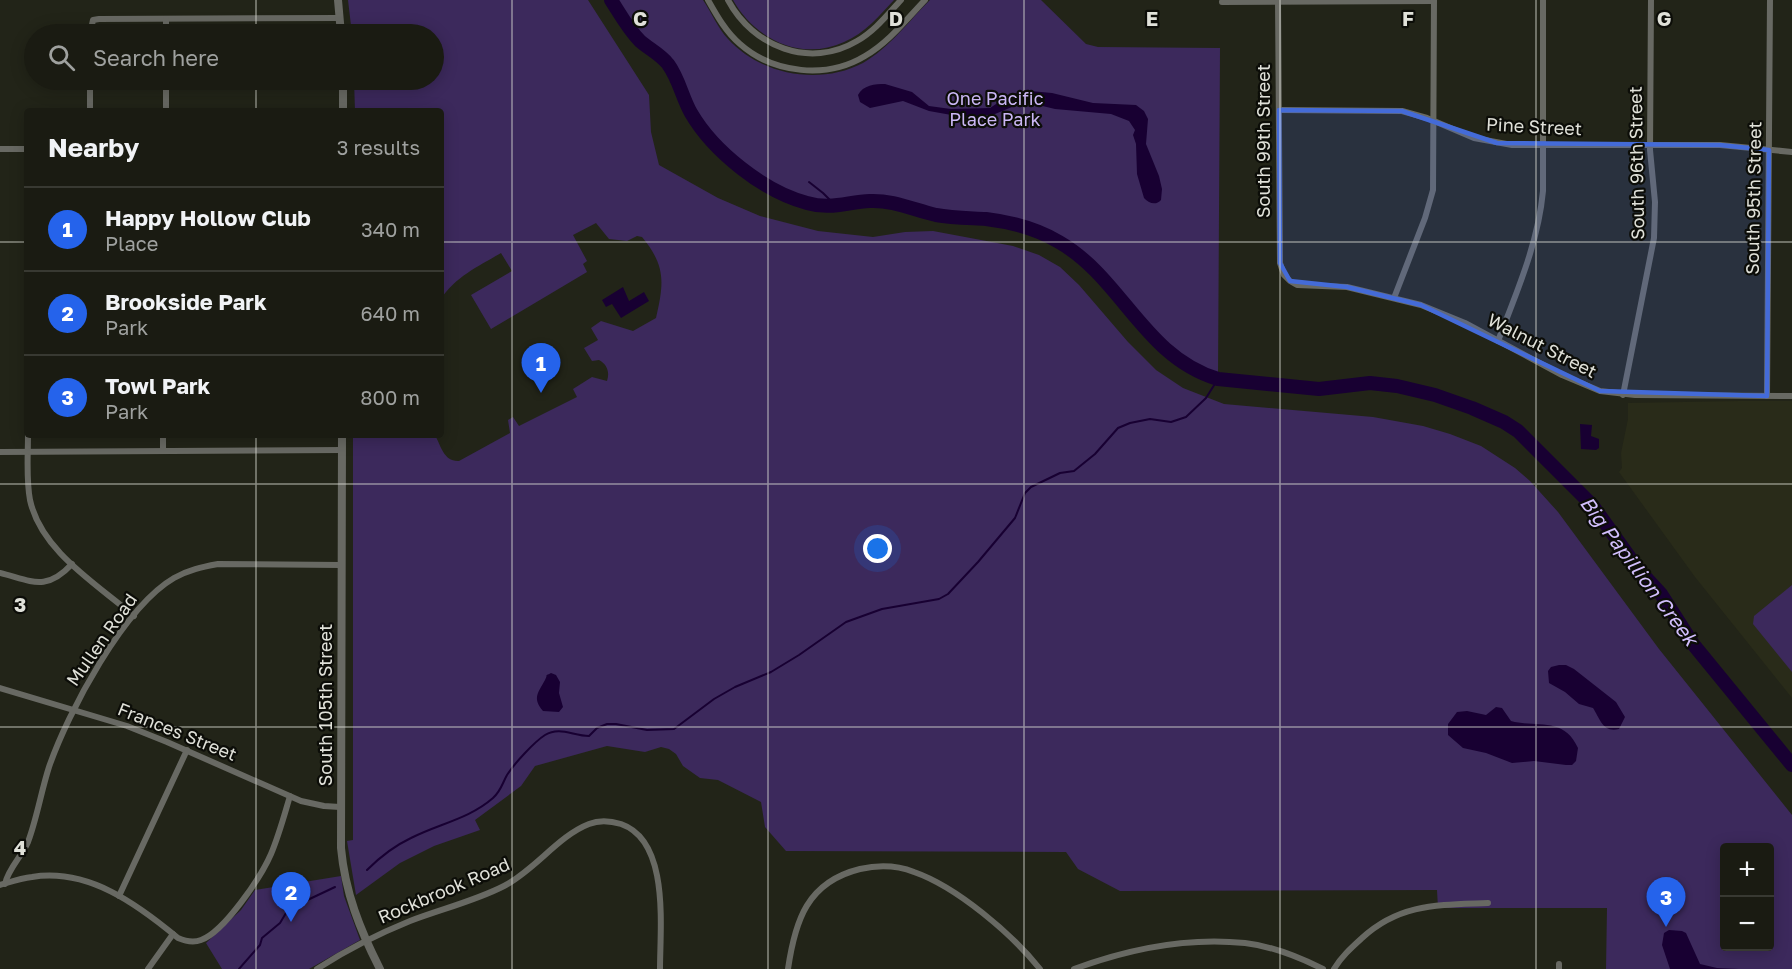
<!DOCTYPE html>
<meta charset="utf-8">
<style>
body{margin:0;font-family:"Golos Text",sans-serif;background:#272820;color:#f1f3f6}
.controls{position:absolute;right:18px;bottom:18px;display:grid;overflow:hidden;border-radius:6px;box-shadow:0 3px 15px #0003}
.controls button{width:54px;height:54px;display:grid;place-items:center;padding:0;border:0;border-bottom:2px solid #383932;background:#1a1b12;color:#f1f3f6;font:30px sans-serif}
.you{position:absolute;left:878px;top:549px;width:21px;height:21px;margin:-15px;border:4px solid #fff;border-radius:50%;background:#1a73e8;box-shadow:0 0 0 9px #1a73e833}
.badge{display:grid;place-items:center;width:39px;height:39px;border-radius:50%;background:#2563eb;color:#fff;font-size:20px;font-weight:700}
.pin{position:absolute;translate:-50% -50px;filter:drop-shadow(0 2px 3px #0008)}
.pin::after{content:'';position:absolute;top:32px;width:21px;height:18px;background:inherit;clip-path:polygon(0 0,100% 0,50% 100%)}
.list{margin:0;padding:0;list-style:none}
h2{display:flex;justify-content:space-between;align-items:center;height:78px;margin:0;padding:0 24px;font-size:26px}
h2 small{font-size:20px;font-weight:400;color:#9fa19f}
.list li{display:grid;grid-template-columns:39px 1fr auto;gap:18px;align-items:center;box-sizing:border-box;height:84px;padding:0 24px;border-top:2px solid #383932}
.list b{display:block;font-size:22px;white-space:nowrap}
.list p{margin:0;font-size:20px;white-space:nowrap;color:#9fa19f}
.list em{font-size:20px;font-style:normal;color:#9fa19f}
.icon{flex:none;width:33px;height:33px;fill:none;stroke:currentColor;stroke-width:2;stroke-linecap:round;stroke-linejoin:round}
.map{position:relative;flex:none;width:1792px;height:969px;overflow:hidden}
.search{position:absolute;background:#1a1b12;box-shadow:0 3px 15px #0003;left:24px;top:24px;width:420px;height:66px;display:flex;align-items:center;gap:15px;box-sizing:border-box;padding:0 21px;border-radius:33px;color:#9fa19f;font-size:22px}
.panel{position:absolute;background:#1a1b12;box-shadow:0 3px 15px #0003;left:24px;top:108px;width:420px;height:330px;border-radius:6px}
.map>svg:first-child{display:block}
.built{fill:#292b19}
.green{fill:#3c295c;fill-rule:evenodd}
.water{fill:#180032}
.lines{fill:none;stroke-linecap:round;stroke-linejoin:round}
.stream{stroke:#180032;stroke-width:2}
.river{stroke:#180032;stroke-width:14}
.minor{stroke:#686963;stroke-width:6}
.tertiary{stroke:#686963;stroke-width:8}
.marked{fill:#446bd8;fill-opacity:0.2;stroke:#446bd8;stroke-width:4.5;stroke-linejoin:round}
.grid{fill:none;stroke:#e0e1d9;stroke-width:1.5;stroke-opacity:0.55}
.labels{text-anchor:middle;stroke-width:4.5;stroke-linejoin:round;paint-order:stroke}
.park-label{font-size:18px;fill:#cbb7f5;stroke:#0c0d08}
.street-label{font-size:18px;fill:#e0e1d9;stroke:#0c0d08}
.water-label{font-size:20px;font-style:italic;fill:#d1befc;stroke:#0c0d08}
.grid-label{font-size:20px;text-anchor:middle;font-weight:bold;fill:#e0e1d9;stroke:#0c0d08;stroke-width:4.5;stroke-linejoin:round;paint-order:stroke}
</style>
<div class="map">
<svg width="1792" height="969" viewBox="0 0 1792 969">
<rect width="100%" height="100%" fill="#222418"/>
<path class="built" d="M1738 401H1792V698L1695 577 1619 472 1622 468 1621 453 1628 419V403Z"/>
<g class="green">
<path d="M348 0H588L649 95 651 132 659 165 718 198 760 216 818 231 873 237 905 232 933 231 1013 246 1039 255 1060 267 1079 285 1128 342 1156 370 1183 388 1224 404 1373 417 1423 426 1450 434 1481 446 1515 468 1530 481 1558 512 1659 649 1792 815V969H1606L1607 908H1438L1437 890 1120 891 1078 869 1066 852 786 851 765 827 761 802 718 780 700 778 683 766 676 754 669 749 661 747 645 752 607 746 535 766 521 786 475 820 480 830 434 846 400 863 356 895 347 841 353 840V435H435C441 446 444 462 459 461L510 433 508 420 513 417 519 426 577 397 573 389 592 377 607 381C610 372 607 364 599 360L592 361 584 348 598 340 591 328 601 321 633 331 656 318C664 283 666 266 642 237L637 236 627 241 609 239 596 223 573 235 587 261 583 264 587 272 491 329 471 295 512 271 501 253C479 266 455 277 441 299V111H355L354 80H434V34H352ZM1724 848H1770V946H1724Z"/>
<path d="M611 0H703C712 13 717 27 728 39 761 75 819 86 863 63 889 48 909 21 930 0H1041L1086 44 1098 47 1220 48 1218 379C1144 357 1122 278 1059 242 1036 228 1008 221 981 219 966 218 951 218 936 215 914 210 893 200 870 201 847 202 831 210 807 203 764 192 713 151 691 113 682 97 679 79 668 64 660 54 649 49 640 41 628 29 620 14 611 0Z"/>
<path d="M733 0H894C879 16 865 33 844 42 801 62 755 39 733 0Z"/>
<path d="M1792 585V672L1753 624 1754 616Z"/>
<path d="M341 876 344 896 360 940 309 969H222L206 943 241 910 255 890Z"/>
</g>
<g class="water">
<path d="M885 84 912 92 929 106 951 109 990 108 1011 94 1030 91 1052 93 1093 103 1136 105 1144 111 1148 119 1146 144 1159 176 1162 189 1161 200C1156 206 1148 203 1144 198L1137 174 1136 144 1133 135 1135 130 1129 121 1111 114 1055 109 1030 103 1019 104 995 114 975 117 957 116 929 111 903 101 870 108 860 102 858 95C863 85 875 84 885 84Z"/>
<path d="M623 287 629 301 644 292 649 301 621 318 612 304 606 307 602 300Z"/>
<path d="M1580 424 1592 425 1591 436 1599 439V448L1596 450 1581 449Z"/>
<path d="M1559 665H1566L1574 669 1616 702 1625 717 1619 729C1603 733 1600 719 1593 708L1579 704 1565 692 1549 683 1548 671 1551 667Z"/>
<path d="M551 673 556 675 560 682 559 693 563 707 559 712 543 711C532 698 538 693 545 680 549 673 543 677 551 673Z"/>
<path d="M1496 707 1502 708 1511 721C1536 728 1564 716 1578 748L1576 761 1572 765H1566L1534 761 1512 763 1486 753 1463 748 1448 735V724L1457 712 1467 711 1486 715Z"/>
<path d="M1669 930 1682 931 1686 933 1700 964 1717 968 1739 969H1670L1662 945 1664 933Z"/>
</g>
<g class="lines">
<g class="stream">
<path d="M809 182 823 193 836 206"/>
<path d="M367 870C380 857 394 846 411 838 438 824 469 819 493 798 501 791 502 784 507 775 514 764 534 742 545 735 560 726 573 736 589 736L597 728 607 724H616L647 730 674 729 714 699 735 687 771 672 799 655 846 622 882 609 939 599 948 594 978 562 1015 518 1025 493 1031 487 1060 473 1074 471 1095 454 1118 428 1130 423 1150 419 1171 422 1186 417 1206 398 1218 379"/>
<path d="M239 969 260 945 262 938 280 923 286 913 299 904 335 887"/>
</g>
<path class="river" d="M611 0C620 14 628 29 640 41 649 49 660 54 668 64 679 79 682 97 691 113 713 151 764 192 807 203 831 210 847 202 870 201 893 200 914 210 936 215 952 218 969 218 986 219 1011 222 1037 229 1059 242 1122 278 1144 357 1218 379L1319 389 1370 383 1397 386 1435 395 1472 408 1504 422 1518 431 1593 506 1638 569 1661 594 1693 644 1792 765"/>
<g class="minor">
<path d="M708 0C717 16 726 32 740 44 774 74 827 79 865 56 888 43 906 20 925 0"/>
<path d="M728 0C753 47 810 69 857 41 875 31 888 14 901 0"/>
<path d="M1278 0 1280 263 1284 275 1290 281 1297 285 1347 287 1421 305 1465 323 1562 375 1600 391 1635 395 1792 396"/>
<path d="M1222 2 1434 1"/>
<path d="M90 34 93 20 99 19 340 18"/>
<path d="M166 34V19"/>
<path d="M1279 110 1402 111 1427 118 1474 138 1512 145H1720L1792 152"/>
<path d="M90 111V80"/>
<path d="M166 111V80"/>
<path d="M0 149H27"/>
<path d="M1394 298 1425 218 1433 190 1434 0"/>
<path d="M1498 341C1517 291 1538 244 1543 191V0"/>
<path d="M1623 395 1654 238 1655 202 1650 150 1651 0"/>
<path d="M1767 396 1770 0"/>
<path d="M28 435C28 457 26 479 30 500 41 551 97 584 134 616"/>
<path d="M163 451V435"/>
<path d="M0 452 342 450"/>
<path d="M0 573C32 581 46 592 72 564"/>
<path d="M0 688 127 726 167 742 301 801 324 806 340 807"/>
<path d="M5 884C8 869 22 856 28 842 37 818 41 792 49 767 68 712 124 607 174 578 188 570 202 567 218 564L341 565"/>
<path d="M0 885C10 882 21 878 32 877 88 868 137 904 178 938 185 941 193 943 201 940 224 932 261 877 271 854 279 835 284 816 290 796"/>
<path d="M119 896 187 750"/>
<path d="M1559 964V969"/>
<path d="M148 969 173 934"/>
<path d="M317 969C346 950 378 934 410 921 441 909 475 901 504 886 535 870 558 836 589 824 599 820 611 821 621 824 670 841 660 927 660 969"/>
<path d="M788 969C795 921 807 882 860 869 878 865 896 865 914 872 957 887 1012 934 1040 969"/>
<path d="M1074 969C1128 949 1187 937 1245 943 1271 946 1299 957 1323 969"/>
<path d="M1334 969C1341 957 1351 948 1362 938 1400 903 1439 905 1488 903"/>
</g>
<g class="tertiary">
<path d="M338 0 341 34"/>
<path d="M343 80V111"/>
<path d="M342 435 341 848C345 892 360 930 380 969"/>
</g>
</g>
<path class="marked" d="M1279 110 1402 111 1497 143 1720 145 1769 150 1767 396 1600 391 1421 305 1347 287 1290 281 1280 263Z"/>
<path class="grid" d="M256 0V34M512 0V969M768 0V969M1024 0V969M1280 0V969M1536 0V969M256 80V111M0 242H27M441 242H1792M256 435V969M0 484H1792M0 727H1792"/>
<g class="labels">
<g class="park-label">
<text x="995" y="105">One Pacific<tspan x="995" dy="21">Place Park</tspan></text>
</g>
<g class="street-label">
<text transform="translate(1534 127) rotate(3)" y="6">Pine Street</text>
<text transform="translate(1264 141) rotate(-90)" y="6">South 99th Street</text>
<text transform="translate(1637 163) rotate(-91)" y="6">South 96th Street</text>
<text transform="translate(1754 198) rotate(-89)" y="6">South 95th Street</text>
<text transform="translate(1542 346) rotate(27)" y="6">Walnut Street</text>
<text transform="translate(102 640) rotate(-55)" y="6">Mullen Road</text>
<text transform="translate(326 705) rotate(-90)" y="6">South 105th Street</text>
<text transform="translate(177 732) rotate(22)" y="6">Frances Street</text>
<text transform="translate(444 891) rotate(-23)" y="6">Rockbrook Road</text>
</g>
<g class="water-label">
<text transform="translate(1639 571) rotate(53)" y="7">Big Papillion Creek</text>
</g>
</g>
<g class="grid-label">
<text x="640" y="26">C</text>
<text x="896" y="26">D</text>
<text x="1152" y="26">E</text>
<text x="1408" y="26">F</text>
<text x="1664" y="26">G</text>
<text x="20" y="612">3</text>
<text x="20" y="855">4</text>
</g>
</svg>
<div class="controls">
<button>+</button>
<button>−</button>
</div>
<div class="you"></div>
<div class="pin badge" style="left:541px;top:393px">1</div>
<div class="pin badge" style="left:291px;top:922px">2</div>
<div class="pin badge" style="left:1666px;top:927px">3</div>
<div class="search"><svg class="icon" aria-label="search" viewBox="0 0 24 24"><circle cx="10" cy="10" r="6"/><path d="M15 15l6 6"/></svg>Search here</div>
<section class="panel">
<h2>Nearby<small>3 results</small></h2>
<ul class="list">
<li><span class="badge">1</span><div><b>Happy Hollow Club</b><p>Place</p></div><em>340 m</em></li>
<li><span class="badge">2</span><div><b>Brookside Park</b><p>Park</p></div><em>640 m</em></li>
<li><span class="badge">3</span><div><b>Towl Park</b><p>Park</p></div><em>800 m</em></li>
</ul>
</section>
</div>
